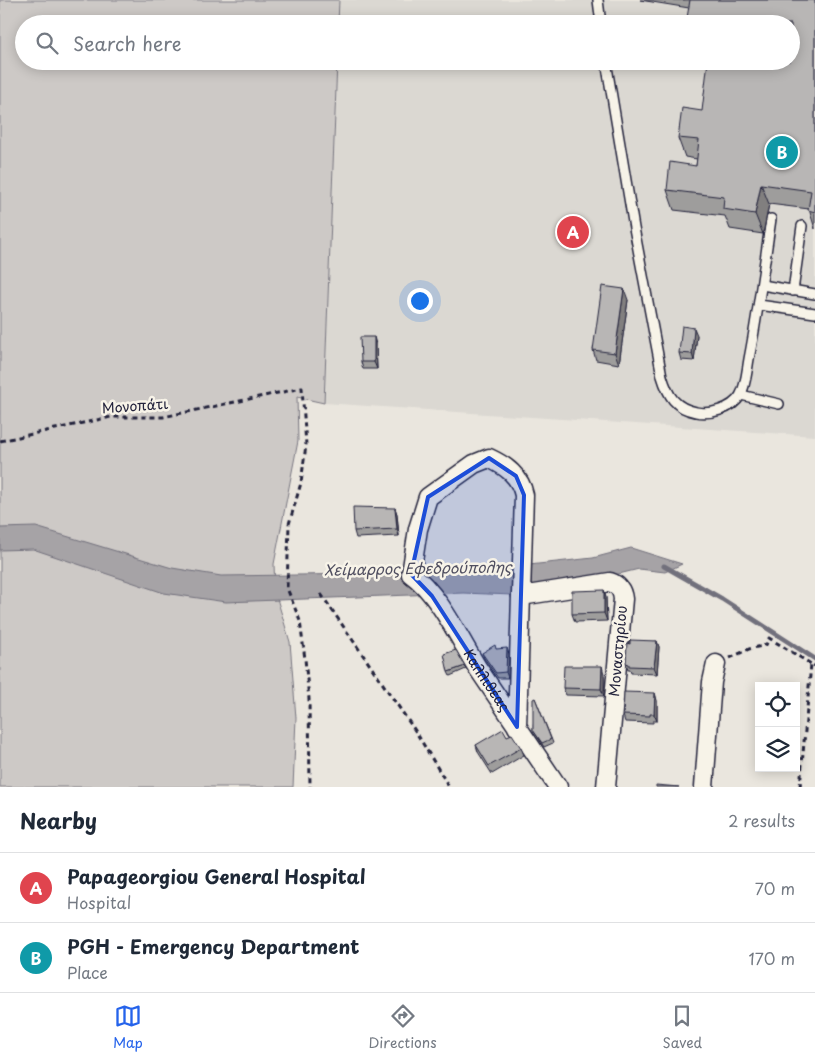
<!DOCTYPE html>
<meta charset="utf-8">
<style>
body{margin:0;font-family:"Playpen Sans",sans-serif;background:#f6f6f7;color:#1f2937}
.controls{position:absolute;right:15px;bottom:15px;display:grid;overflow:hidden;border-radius:0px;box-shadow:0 2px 12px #0003}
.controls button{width:45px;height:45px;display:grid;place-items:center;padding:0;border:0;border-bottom:1px solid #e0e1e3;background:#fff;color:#1f2937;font:25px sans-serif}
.you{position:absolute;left:419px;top:300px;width:18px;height:18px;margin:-12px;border:4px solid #fff;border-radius:50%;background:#1a73e8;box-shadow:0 0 0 8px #1a73e833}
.badge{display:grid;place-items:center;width:32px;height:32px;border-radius:50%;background:#2563eb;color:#fff;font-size:16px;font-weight:700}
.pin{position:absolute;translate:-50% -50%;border:2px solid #fff;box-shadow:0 1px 5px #0006}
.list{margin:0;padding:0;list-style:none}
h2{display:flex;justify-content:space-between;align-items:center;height:65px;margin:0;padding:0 20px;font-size:21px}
h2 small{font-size:16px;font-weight:400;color:#747a83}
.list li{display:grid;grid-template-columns:32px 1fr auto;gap:15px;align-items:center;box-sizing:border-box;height:70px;padding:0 20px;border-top:1px solid #e0e1e3}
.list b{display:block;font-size:19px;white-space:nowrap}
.list p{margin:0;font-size:16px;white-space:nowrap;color:#747a83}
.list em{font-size:16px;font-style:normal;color:#747a83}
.icon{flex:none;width:28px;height:28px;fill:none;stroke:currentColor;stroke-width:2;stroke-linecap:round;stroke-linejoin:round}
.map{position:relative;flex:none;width:815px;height:787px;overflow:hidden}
.search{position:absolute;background:#fff;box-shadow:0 2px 12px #0003;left:15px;right:15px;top:15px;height:55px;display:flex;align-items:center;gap:12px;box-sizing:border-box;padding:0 18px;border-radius:28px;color:#747a83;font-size:19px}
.sheet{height:205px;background:#fff}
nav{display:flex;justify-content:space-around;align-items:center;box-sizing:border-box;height:70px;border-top:1px solid #e0e1e3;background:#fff;font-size:14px;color:#747a83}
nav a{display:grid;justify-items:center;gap:2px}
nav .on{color:#2563eb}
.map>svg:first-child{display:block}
.built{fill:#dbd8d2}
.green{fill:#cdc9c6;stroke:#787680}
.water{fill:#a6a3a6;stroke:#716f7b}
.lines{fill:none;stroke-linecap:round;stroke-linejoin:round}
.stream{stroke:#716f7b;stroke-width:5}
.service-casing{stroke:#22223b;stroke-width:12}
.minor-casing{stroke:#22223b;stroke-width:21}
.path{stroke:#22223b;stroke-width:3;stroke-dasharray:5 4;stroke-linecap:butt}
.service{stroke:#f7f3e8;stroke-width:9}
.minor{stroke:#f7f3e8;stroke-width:18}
.wall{fill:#9e9d9c;stroke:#22223b}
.shaded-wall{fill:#817f7f;stroke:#22223b}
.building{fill:#b8b6b5;stroke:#22223b}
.marked{fill:#1d4ed8;fill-opacity:0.2;stroke:#1d4ed8;stroke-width:4;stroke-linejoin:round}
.labels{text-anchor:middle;stroke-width:5;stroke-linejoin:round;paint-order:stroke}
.street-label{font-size:14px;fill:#22223b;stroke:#f7f3e8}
.water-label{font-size:15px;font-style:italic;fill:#504f60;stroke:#f7f3e8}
</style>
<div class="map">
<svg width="815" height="787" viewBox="0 0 815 787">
<rect width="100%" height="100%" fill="#eae6de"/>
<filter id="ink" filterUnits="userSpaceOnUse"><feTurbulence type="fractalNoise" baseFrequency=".02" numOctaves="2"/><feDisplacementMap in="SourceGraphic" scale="10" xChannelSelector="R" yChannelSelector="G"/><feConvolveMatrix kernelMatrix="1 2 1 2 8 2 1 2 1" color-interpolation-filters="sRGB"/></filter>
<g filter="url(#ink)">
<path class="built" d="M339 0H815V436L324 403 337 61H791V24H338Z"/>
<path class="green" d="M0 0H339L338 24H24V61H337L324 403 297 397 298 441 274 564 275 592 290 642 296 718 293 787H0Z"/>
<path class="water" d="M36 527 172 568 221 576 372 574 520 566 593 558 631 548 682 564 665 572 639 569 558 589 512 595 463 593 226 602 164 593 33 549 0 550V528Z"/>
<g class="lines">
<path class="stream" d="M664 566 722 599 815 659"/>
<g class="service-casing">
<g id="service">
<path d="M598 0 601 24"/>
<path d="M606 61 634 228 662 376C668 396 675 408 696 412 710 415 732 409 740 396 746 386 747 370 749 359 758 313 764 266 771 219"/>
<path d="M762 285 815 294"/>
<path d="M793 291 802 226"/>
<path d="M759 305 815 313"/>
<path d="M741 395 779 404"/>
</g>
</g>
<g class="minor-casing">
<g id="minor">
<path d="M521 596 610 582C619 585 622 590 623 599L606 787"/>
<path id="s1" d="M517 727 524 495C520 476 506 466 489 458L474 464 428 497 418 529 411 574C438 593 459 638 477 667 504 707 531 747 558 787"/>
<path d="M704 787 712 682 716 664"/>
</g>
</g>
<g class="path">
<path d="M0 441 111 417H163L302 388 306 445 301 483 289 524 287 588 300 621 305 659 309 699 310 787"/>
<path d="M321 594 416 732 449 787"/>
<path d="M730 658 749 649 766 645 769 638 811 664"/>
<path d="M800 787 811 664 815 666"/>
</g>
<use href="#service" class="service"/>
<use href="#minor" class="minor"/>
</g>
<g class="wall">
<path d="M640 0H815V229L809 209 769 204 763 234 730 229 725 216 674 210 667 190 696 166 697 159 685 157 678 138 702 111 791 61 689 8Z"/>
<path d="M628 300 619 364 596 360 593 350Z"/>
<path d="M697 335 694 361 681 360 679 353Z"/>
<path d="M376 344 377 369H363L361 362Z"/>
<path d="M395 508 397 514 399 536 356 538 354 531Z"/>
<path d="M604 590 606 598 607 621 575 622 572 614Z"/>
<path d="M657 641 659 647 657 674 631 673 630 670H628L626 663 630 644Z"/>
<path d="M496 649 509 654 508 678H498L484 658 482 653Z"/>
<path d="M465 666 466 669 450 676 448 672Z"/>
<path d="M604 674V696L566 695 563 688Z"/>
<path d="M655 693 657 701V721H653V723L625 722 623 715Z"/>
<path d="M535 698 553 743 544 747 535 733 533 730Z"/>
<path d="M507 736 521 748 524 755 492 774 478 752 476 745Z"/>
</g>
<g class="shaded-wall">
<path d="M761 184 769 204 763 234 755 214Z"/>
<path d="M624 289 628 300 619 364 615 353Z"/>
<path d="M694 328 697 335 694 361 692 354Z"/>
<path d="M374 337 376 344 377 369 374 362Z"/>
<path d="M395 508 397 514 399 536 397 529Z"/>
<path d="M604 590 606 598 607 621 604 613Z"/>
<path d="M657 641 659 647 657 674 654 667Z"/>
<path d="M507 648 509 654 508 678 506 672Z"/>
<path d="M602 666 604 674V696L601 689Z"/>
<path d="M655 693 657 701V721L654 714Z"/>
</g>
<g class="building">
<path d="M690 0H815V212L808 210 811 191 761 184 755 214 723 209 724 197 667 190 670 162 696 166 699 140 678 138 682 108 702 111 708 61H791V24H686Z"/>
<path d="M602 286 624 289 615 353 593 350Z"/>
<path d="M682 326 694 328 692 354 679 353Z"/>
<path d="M360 337H374V362H361Z"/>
<path d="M353 507 395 508 397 529 354 531Z"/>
<path d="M604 590V613L572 614V591Z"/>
<path d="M630 640 657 641 654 667 629 666V664L626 663 627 643 630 644Z"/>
<path d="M495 645 496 649 507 648 506 672 496 673 482 653Z"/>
<path d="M456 650 465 666 448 672 444 654Z"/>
<path d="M564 666H602L601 689 563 688Z"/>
<path d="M624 692 655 693 654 714H650V716L623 715Z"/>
<path d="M535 698 551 739 542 743 533 730V699Z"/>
<path d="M503 729 507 736 512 734 521 748 489 766 476 745Z"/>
<path d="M656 785 679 787H656Z"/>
</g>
</g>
<path class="marked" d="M489 458 516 476 524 495 517 727 432 596 411 574 428 497Z"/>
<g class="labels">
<g class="street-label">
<text transform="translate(135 406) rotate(-4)" y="5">Μονοπάτι</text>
<text transform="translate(618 651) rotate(-85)" y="5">Μοναστηρίου</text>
<text dy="5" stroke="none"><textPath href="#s1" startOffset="568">Καλλιθέας</textPath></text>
</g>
<g class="water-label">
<text transform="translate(418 569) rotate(-1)" y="5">Χείμαρρος Εφεδρούπολης</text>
</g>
</g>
</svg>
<div class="controls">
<button><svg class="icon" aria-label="locate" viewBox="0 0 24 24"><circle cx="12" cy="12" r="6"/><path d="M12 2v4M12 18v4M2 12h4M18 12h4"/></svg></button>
<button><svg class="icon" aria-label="layers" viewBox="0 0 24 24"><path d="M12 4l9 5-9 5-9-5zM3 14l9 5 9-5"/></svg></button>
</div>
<div class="you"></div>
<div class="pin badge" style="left:573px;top:232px;background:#e0444e">A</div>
<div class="pin badge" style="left:782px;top:152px;background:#0f9aa8">B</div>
<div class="search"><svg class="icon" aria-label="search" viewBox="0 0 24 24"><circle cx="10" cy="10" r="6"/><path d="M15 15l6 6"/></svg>Search here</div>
</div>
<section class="sheet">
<h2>Nearby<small>2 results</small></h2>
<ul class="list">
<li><span class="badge" style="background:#e0444e">A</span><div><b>Papageorgiou General Hospital</b><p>Hospital</p></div><em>70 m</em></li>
<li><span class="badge" style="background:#0f9aa8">B</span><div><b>PGH - Emergency Department</b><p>Place</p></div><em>170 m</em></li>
</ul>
</section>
<nav>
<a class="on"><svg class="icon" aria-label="map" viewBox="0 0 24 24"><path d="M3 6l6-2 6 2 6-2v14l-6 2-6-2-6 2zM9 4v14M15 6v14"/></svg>Map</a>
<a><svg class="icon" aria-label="directions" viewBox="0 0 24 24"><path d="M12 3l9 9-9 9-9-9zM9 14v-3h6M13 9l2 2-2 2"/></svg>Directions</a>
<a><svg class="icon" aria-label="saved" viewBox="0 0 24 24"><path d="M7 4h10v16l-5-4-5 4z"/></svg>Saved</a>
</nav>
